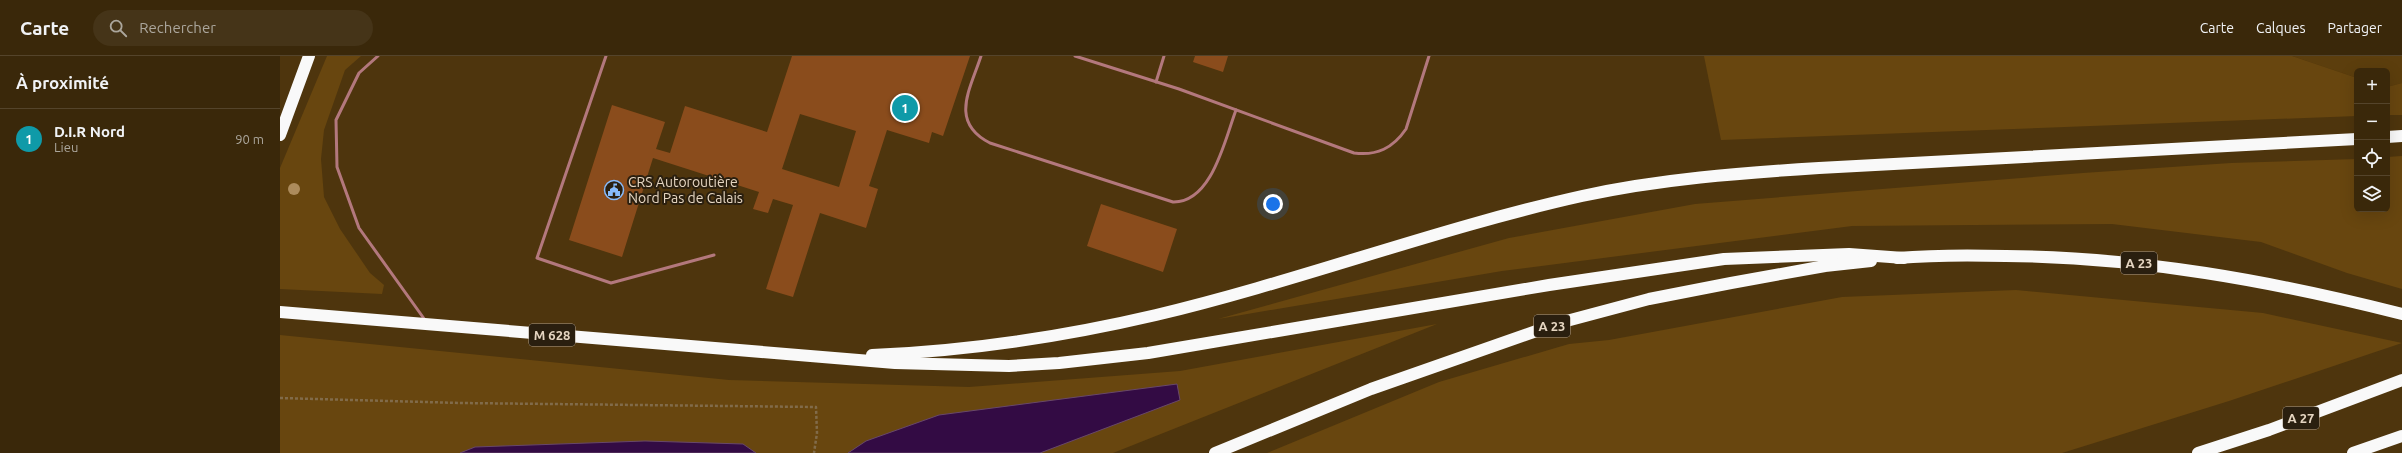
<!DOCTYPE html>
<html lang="fr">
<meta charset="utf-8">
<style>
body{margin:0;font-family:Ubuntu,sans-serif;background:#453418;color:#f1f3f6}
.controls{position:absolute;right:12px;top:12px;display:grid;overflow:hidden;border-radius:6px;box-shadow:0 4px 16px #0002}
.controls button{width:36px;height:36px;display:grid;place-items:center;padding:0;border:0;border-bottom:1px solid #54442b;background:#3a280a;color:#f1f3f6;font:20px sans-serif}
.you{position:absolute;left:993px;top:148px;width:14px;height:14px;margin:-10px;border:3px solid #fff;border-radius:50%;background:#1a73e8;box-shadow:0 0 0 6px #1a73e833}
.badge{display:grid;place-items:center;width:26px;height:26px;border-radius:50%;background:#87bbfb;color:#fff;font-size:13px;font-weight:700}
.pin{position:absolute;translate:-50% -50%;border:2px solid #fff;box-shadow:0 1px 4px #0006}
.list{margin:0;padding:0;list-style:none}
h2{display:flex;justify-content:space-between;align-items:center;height:52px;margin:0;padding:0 16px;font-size:17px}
h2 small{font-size:13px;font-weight:400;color:#aba69c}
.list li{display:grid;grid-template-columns:26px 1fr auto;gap:12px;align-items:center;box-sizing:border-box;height:60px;padding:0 16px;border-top:1px solid #54442b}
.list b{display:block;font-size:15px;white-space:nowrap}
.list p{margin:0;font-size:13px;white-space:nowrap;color:#aba69c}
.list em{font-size:13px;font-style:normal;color:#aba69c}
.icon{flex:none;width:22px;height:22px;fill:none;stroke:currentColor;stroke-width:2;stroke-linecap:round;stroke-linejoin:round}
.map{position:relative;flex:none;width:2122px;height:397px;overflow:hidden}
header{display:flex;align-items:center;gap:24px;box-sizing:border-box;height:56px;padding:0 20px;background:#3a280a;border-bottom:1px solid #54442b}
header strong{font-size:19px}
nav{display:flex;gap:22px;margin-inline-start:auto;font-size:14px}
.search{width:280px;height:36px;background:#453418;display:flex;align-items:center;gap:10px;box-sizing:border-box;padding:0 14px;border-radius:22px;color:#aba69c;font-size:15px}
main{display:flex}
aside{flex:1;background:#3a280a}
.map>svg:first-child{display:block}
.built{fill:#5c3e0d}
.green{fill:#68460f}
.water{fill:#330b44;stroke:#68486a}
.building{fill:#8a4c1c;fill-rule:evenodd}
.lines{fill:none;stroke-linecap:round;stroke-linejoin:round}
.path{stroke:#816b4a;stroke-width:2.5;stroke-dasharray:3 2;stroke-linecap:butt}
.lane{stroke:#b3787d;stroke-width:3}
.highway{stroke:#f9f9f9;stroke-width:12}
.tree{fill:#ac8b5c}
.labels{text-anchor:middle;stroke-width:4;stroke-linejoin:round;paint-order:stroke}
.shield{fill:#2a1f0f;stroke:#ad9e8c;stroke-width:1}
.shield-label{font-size:13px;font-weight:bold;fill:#e5d5c1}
.poi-label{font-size:14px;fill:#e5d5c1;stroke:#2a1f0f;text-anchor:start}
</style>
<header>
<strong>Carte</strong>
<div class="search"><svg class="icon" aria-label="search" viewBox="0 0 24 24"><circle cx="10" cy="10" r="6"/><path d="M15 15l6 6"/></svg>Rechercher</div>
<nav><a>Carte</a><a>Calques</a><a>Partager</a></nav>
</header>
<main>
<aside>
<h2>À proximité<small></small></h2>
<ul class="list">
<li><span class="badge" style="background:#0f9aa8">1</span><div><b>D.I.R Nord</b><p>Lieu</p></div><em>90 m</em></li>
</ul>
</aside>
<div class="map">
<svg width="2122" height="397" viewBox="0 0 2122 397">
<rect width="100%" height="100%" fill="#4e350d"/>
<path class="built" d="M2012 0H2122V27L2107 31V15H2077V22Z"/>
<g class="green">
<path d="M47 0H81L65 14 44 74 41 103 44 141 60 173 90 217 104 229 102 238 0 233V112Z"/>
<path d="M1424 0H2012L2077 22V60L1441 84Z"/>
<path d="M2122 27V59H2107V31Z"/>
<path d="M2122 100V233L2067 217 1981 186 1832 168 1572 170 1222 215 938 263 1229 182 1415 148 1803 117 1951 107 2077 103V153H2107V101Z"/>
<path d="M1736 234 1983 257 2122 287 1949 345 1782 397H987L1159 326 1289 288 1329 284 1562 241Z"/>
<path d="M1157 268 833 397H0V279L449 324 689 331 900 315Z"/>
</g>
<g class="water">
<path d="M897 328 900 344 760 397H568L586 385 659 359Z"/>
<path d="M365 385 463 388 476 397H180L195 391Z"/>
</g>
<g class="building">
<path d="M512 0H690L663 80 652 76 649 87 607 74 589 130 598 133 586 172 540 157 513 241 486 233 513 149 493 143 488 157 473 153 479 136 373 102 342 201 289 184 332 49 385 66 376 93 390 97 405 50 487 76ZM520 58 576 75 559 131 502 113Z"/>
<path d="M915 0H948L943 16 913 6Z"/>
<path d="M821 148 897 173 883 216 807 190Z"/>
</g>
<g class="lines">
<path class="path" d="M0 342 181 347 536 351 537 377 534 397"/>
<g class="lane">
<path d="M98 0 79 17 56 64 57 111 79 172 145 264"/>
<path d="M326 0 257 202 331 227 434 199"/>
<path d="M701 0C690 34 669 66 710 87L893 146C932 147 945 83 956 54"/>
<path d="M795 0 899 33 1074 97C1097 100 1113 92 1126 73L1149 0"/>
<path d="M876 26 884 0"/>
</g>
<g class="highway">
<path d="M0 79 29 0"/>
<path d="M2107 81 2122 80"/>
<path d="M1617 202C1653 199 1689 199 1726 200 1860 201 1992 225 2122 258"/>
<path d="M0 256 615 307 729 310 779 307 868 297 1269 229 1444 203 1569 198 1624 202"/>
<path d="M592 299C688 295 782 281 876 259 1019 225 1158 172 1302 140 1380 123 1460 117 1539 112L2077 83"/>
<path d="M935 397 1091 333 1279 267 1369 243 1451 227 1545 210 1591 205"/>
<path d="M1918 397 1989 374 2122 324"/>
<path d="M2073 397 2122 380"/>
</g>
</g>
<circle class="tree" cx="14" cy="133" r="6"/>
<defs>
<g id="civic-ring" transform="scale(1)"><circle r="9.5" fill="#2a1f0f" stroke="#87bbfb" stroke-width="1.5"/><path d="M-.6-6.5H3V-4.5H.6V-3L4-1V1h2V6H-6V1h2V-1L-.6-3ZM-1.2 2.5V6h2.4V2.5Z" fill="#87bbfb"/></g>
</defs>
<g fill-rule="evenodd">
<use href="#civic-ring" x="334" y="134"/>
</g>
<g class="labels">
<g class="shield">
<rect x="1841" y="196" width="36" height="22" rx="3"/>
<rect x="1254" y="259" width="36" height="22" rx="3"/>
<rect x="249" y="268" width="46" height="22" rx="3"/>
<rect x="2003" y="351" width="36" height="22" rx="3"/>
</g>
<g class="shield-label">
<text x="1859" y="212">A 23</text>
<text x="1272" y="275">A 23</text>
<text x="272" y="284">M 628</text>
<text x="2021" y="367">A 27</text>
</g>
<g class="poi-label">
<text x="348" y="131">CRS Autoroutière<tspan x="348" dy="16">Nord Pas de Calais</tspan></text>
</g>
</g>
</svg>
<div class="controls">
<button>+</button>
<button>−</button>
<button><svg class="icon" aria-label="locate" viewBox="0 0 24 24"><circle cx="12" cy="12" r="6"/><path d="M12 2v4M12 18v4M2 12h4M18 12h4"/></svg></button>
<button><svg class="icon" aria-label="layers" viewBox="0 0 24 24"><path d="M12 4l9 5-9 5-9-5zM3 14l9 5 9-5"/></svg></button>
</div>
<div class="you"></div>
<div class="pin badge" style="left:625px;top:52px;background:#0f9aa8">1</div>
</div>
</main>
